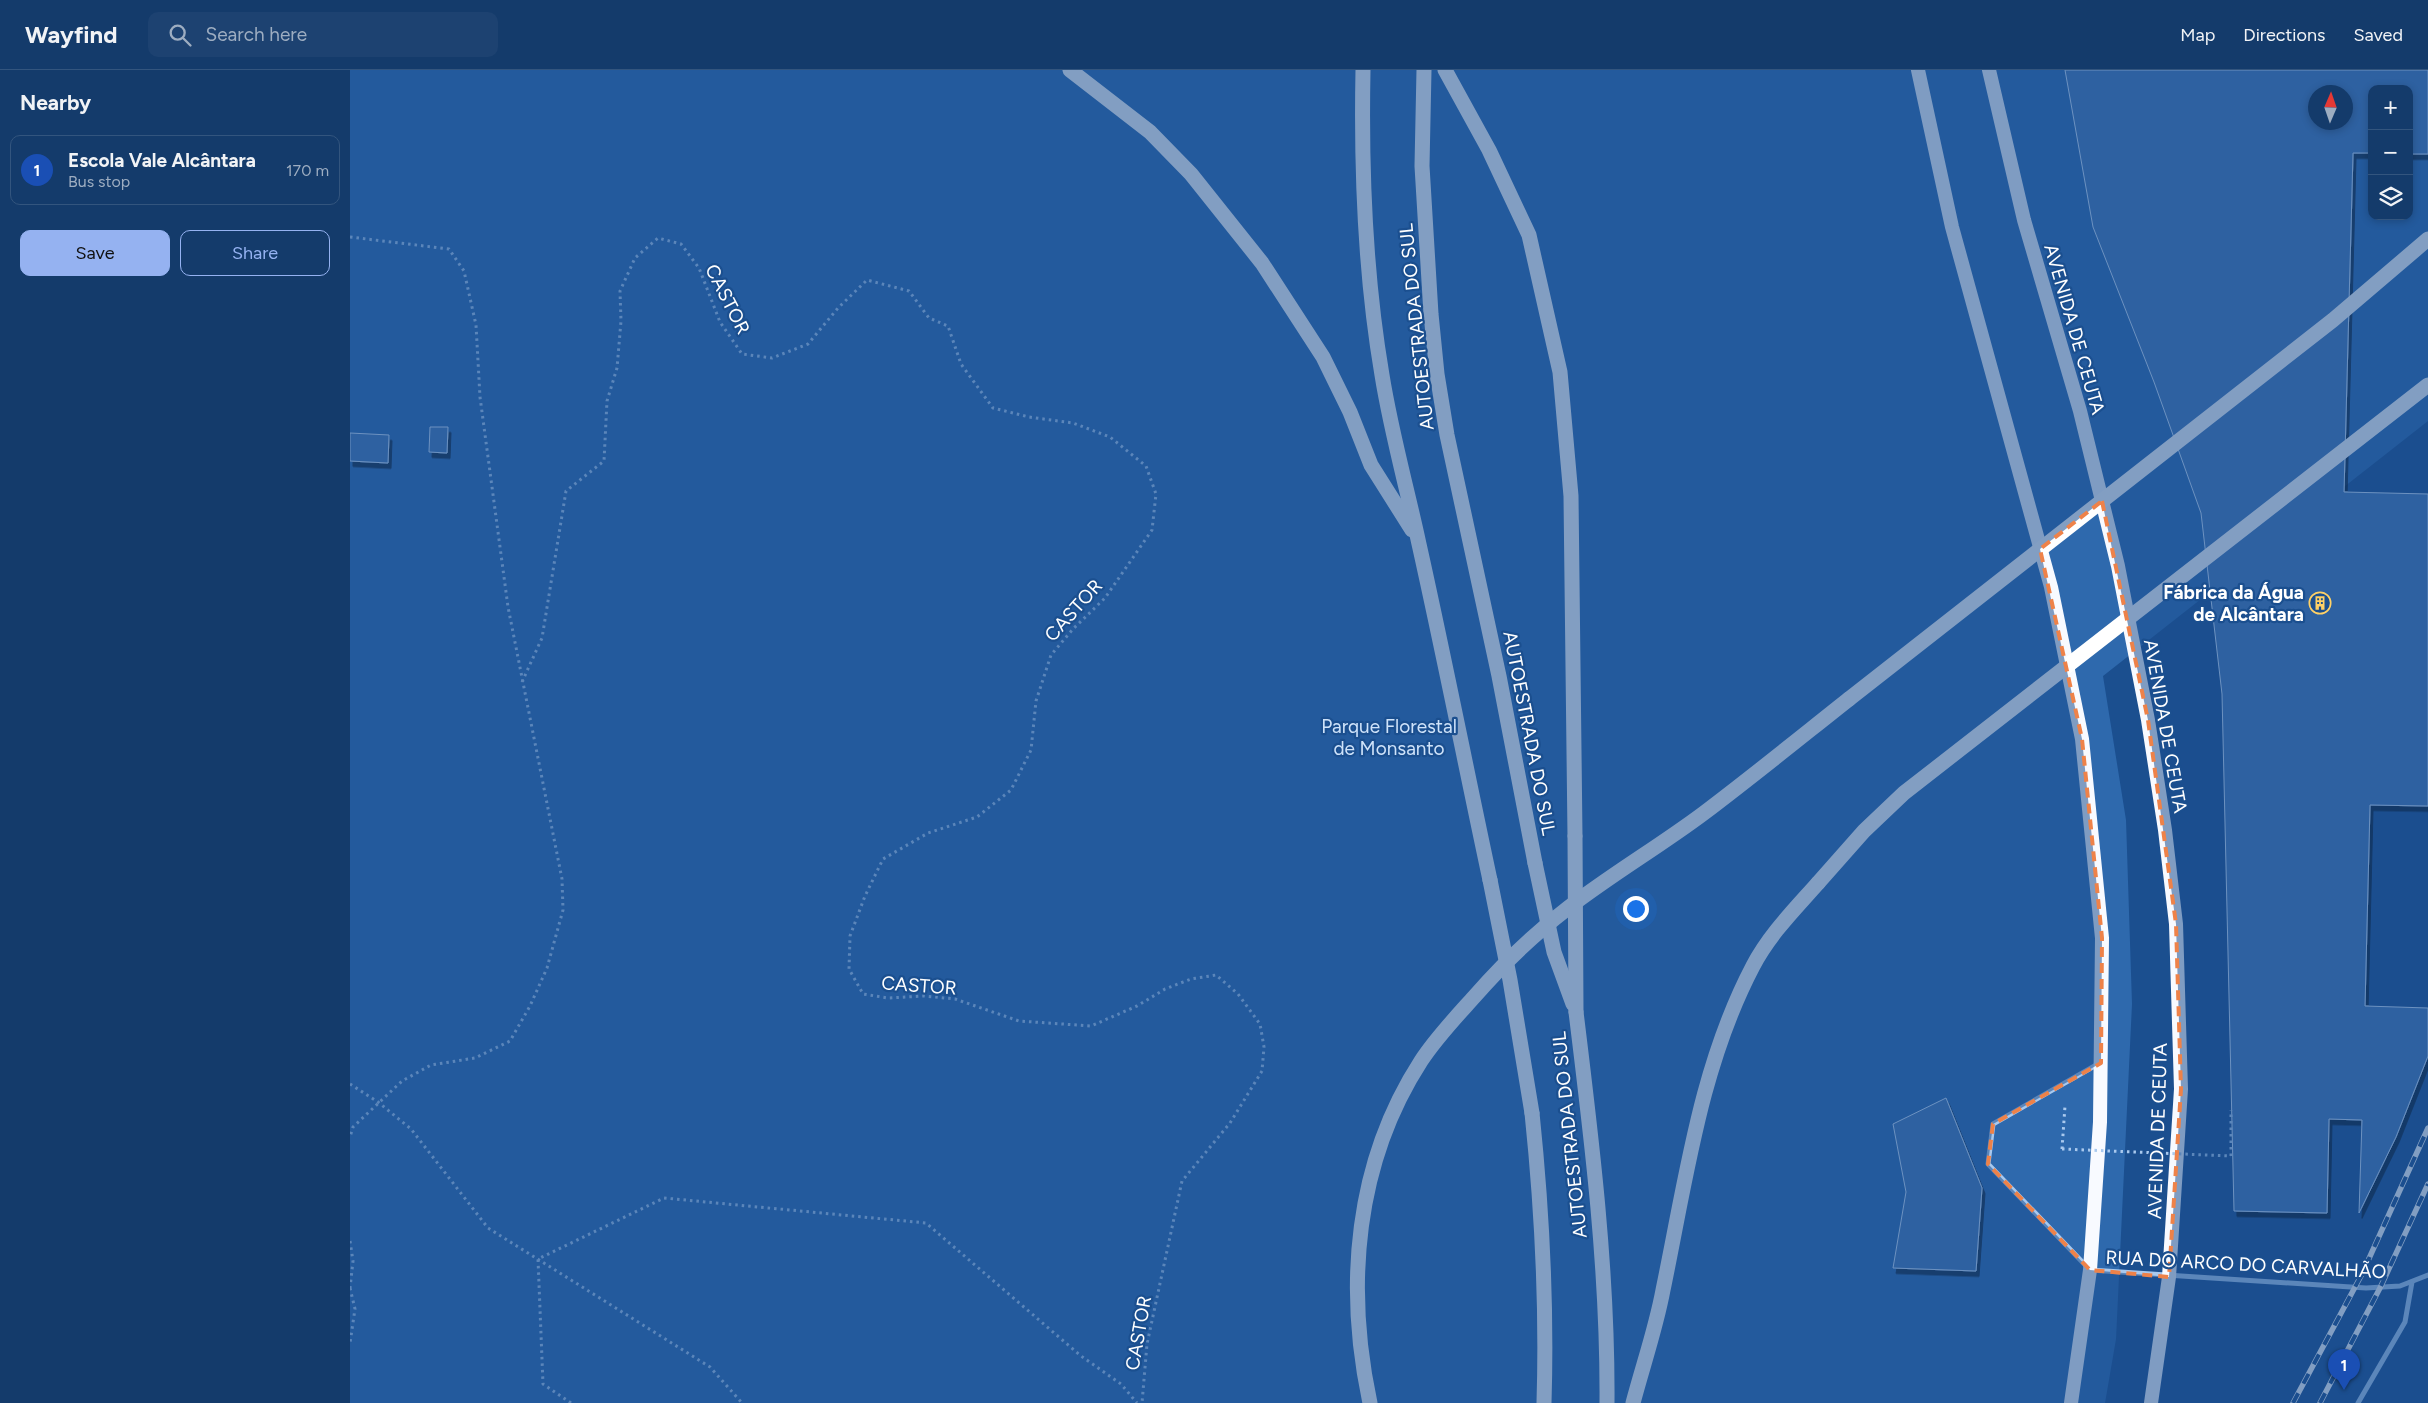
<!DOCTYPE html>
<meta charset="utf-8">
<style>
body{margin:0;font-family:Figtree,sans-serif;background:#1d4271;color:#f1f3f6}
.controls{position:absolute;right:15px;top:15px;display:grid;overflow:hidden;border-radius:10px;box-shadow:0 2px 8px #0003}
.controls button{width:45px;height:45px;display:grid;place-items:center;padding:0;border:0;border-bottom:1px solid #33557e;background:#143b6b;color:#f1f3f6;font:25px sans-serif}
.compass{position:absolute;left:1958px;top:15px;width:45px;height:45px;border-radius:50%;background:#143b6b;box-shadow:0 2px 8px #0003;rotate:2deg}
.you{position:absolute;left:1285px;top:838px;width:18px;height:18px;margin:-12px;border:4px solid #fff;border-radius:50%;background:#1a73e8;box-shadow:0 0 0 8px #1a73e833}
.badge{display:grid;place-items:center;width:32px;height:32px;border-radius:50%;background:#95b2f1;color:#fff;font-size:16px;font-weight:700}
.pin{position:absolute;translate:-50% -41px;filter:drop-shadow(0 1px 2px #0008)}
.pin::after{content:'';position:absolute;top:26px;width:18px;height:15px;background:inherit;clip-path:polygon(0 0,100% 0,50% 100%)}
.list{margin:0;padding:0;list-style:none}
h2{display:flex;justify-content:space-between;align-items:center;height:65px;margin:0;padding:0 20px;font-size:21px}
h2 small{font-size:16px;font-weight:400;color:#9dadc1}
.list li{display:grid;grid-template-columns:32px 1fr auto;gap:15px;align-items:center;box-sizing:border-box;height:70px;margin:0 10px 10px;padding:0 10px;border:1px solid #33557e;border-radius:10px}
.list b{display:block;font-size:19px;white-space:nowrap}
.list p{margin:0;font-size:16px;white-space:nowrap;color:#9dadc1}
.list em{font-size:16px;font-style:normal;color:#9dadc1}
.actions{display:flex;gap:10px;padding:15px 20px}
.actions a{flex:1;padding:11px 0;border:1px solid #95b2f1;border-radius:10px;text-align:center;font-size:18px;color:#95b2f1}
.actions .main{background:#95b2f1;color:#111}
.icon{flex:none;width:28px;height:28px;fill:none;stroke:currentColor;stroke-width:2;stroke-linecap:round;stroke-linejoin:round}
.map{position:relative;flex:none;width:2078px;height:1333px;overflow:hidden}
header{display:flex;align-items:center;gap:30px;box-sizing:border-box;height:70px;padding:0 25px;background:#143b6b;border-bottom:1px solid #33557e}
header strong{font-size:24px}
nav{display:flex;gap:28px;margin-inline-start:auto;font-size:18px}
.search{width:350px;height:45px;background:#1d4271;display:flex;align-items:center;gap:12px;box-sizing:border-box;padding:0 18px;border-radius:10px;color:#9dadc1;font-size:19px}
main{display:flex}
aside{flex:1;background:#143b6b}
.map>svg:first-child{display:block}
.green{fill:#2e69ad;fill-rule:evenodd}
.building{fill:#4478b7;stroke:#cfe3fa;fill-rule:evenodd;filter:url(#shadow)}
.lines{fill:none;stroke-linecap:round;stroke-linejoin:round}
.path{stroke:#a9c9ee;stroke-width:3;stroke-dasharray:2.5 4;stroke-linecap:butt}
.minor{stroke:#a9c9ee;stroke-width:5}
.trunk{stroke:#f8faff;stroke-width:14}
.motorway{stroke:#fff;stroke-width:15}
.rail-casing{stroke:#fff;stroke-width:5.5}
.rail{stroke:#1b4f8f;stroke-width:4;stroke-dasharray:11;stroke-linecap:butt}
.path-bridge{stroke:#a9c9ee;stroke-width:3;stroke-dasharray:2.5 4;stroke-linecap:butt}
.motorway-bridge{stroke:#fff;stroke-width:15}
.marked{fill:none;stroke:#ee8249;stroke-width:4;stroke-dasharray:10 6;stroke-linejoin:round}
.labels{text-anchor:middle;stroke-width:4.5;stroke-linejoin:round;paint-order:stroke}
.street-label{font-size:19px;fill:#fff;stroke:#1b4f8f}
.poi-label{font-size:19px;font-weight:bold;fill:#fff;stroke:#1b4f8f;text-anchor:end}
.park-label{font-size:19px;fill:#cfe3fa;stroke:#1b4f8f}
</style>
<header>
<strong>Wayfind</strong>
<div class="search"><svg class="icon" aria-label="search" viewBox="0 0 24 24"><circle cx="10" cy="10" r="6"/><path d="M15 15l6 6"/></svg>Search here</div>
<nav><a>Map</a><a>Directions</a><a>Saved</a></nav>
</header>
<main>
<aside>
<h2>Nearby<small></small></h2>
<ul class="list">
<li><span class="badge" style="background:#1a4fb4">1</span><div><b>Escola Vale Alcântara</b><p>Bus stop</p></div><em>170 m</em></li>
</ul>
<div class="actions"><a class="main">Save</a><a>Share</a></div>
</aside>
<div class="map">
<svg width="2078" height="1333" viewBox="0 0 2078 1333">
<defs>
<filter id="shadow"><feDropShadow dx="3" dy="5.5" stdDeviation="0" flood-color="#0009"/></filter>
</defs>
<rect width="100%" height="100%" fill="#1b4f8f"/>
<path class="green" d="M0 0H2078V351L1753 606 1776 750 1782 934 1766 1269 1755 1333H0ZM2022 19H2059V146H2022ZM1966 22H1996V52H1966Z"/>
<g class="building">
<path d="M1715 0H2078V84H2059V19H2022V83H2003L1994 422 2078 424V736L2020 735 2015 936 2078 938V986L2046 1067 2009 1143 2012 1050 1979 1049 1977 1143 1884 1141 1872 624 1851 443 1804 312 1743 157ZM1966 22H1996V52H1966Z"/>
<path d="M80 357H98L97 383 79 382Z"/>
<path d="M0 363 39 365 38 393 0 391Z"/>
<path d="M1596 1028 1632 1118 1626 1201 1543 1198 1556 1122 1543 1054Z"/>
</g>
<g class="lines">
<g class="path">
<path d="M0 167 99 179 114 201 126 255 130 327 158 537 212 809 213 840 197 898 180 936 160 971 125 988 81 995 52 1011 3 1057 0 1067"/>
<path d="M172 612 192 568 216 421 254 391 257 331 267 298 271 251 270 221 285 188 308 168 331 174 349 198 370 252 392 284 422 288 458 274 488 238 517 210 559 221 579 248 598 256 611 294 643 338 679 347 723 353 760 367 796 396 806 424 802 460 755 528 723 559 701 585 686 631 681 680 661 720 627 747 578 763 533 789 515 826 500 866 499 899 513 924 538 928 574 926 605 929 669 951 741 956 787 936 815 919 841 909 866 905 888 924 910 954 914 977 912 1001 880 1053 832 1111 797 1274 792 1333"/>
<path d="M0 1014 28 1032 61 1059 138 1158 360 1297 392 1333"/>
<path d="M1712 1079 1715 1036"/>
<path d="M1881 1086V1040"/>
<path d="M0 1171 3 1191 0 1218"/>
<path d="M0 1218 5 1239 0 1273"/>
<path d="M221 1333 193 1314 188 1189 314 1128 576 1153 731 1286 771 1314 787 1333"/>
</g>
<g class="minor">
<path d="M1748 994 1643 1054 1638 1094 1740 1200 2016 1218 2050 1216 2078 1205"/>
<path d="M2008 1333 2055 1252 2062 1212"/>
</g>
<g class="trunk">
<path d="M1568 0 1602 157 1701 517 1732 669 1752 868 1750 1052 1740 1200 1721 1333"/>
<path d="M1639 0 1674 150 1730 341 1768 496 1798 650 1815 760 1826 854 1831 1019 1819 1207 1801 1333"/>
</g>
<g class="motorway">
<path d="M720 0 800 62 841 104 912 193 973 287 1000 342 1021 395 1062 460"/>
<path d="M1013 0C1011 101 1015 205 1032 305 1041 362 1057 418 1069 474 1094 586 1116 698 1140 810"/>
<path d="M1074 0 1072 96 1081 244 1087 304 1097 365 1149 606 1185 793"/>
<path d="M1095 0 1139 80 1179 165 1210 302 1221 426 1225 766"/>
<path d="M1226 942C1242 1072 1258 1202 1257 1333"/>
<path d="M1182 1043C1192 1139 1197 1236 1194 1333"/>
<path d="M1020 1333C995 1216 1005 1093 1071 991 1086 968 1106 947 1124 927 1152 895 1184 864 1218 838 1262 804 1310 776 1354 743 1403 706 1451 667 1499 629"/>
<path d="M1283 1333C1293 1295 1306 1258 1313 1220 1336 1110 1350 997 1403 896 1419 865 1445 839 1468 813"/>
</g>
<g class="rail-casing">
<g id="rail">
<path d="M1943 1333 2012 1204 2078 1058"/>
<path d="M1970 1333 2031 1216 2078 1114"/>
</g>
</g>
<use href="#rail" class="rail"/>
<path class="path-bridge" d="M1712 1079 1881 1086"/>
<g class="motorway-bridge">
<path d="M1499 629 1983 250 2078 169"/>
<path d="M1225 766 1226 942"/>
<path d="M1185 793 1204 882 1223 934"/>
<path d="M1140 810 1160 910 1182 1043"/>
<path d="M1468 813 1514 761 1554 723 2078 315"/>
</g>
</g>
<path d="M0 0H2078V1333H0ZM1752 431 1798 650 1826 854 1831 1019 1819 1207 1740 1200 1638 1094 1643 1054 1751 993 1752 868 1732 669 1690 479Z" fill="#1b4f8f" fill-opacity=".55" fill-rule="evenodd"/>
<path class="marked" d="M1752 431 1798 650 1826 854 1831 1019 1819 1207 1740 1200 1638 1094 1643 1054 1751 993 1752 868 1732 669 1690 479Z"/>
<defs>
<g id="building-ring" transform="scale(1.125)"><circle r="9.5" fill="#1b4f8f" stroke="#ffd166" stroke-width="1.5"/><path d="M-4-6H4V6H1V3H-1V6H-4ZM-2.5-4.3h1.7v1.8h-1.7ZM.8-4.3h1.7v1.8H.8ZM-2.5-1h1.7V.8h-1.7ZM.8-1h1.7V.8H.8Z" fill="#ffd166"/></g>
</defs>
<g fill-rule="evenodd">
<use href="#building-ring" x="1970" y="533"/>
</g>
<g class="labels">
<g class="street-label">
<text transform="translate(378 229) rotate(63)" y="7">CASTOR</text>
<text transform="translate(1066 257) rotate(-96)" y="7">AUTOESTRADA DO SUL</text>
<text transform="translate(1725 259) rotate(74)" y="7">AVENIDA DE CEUTA</text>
<text transform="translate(723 540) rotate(-48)" y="7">CASTOR</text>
<text transform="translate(1816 656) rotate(80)" y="7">AVENIDA DE CEUTA</text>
<text transform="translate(1180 663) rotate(79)" y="7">AUTOESTRADA DO SUL</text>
<text transform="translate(569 915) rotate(4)" y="7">CASTOR</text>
<text transform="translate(1807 1061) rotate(-88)" y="7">AVENIDA DE CEUTA</text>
<text transform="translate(1219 1065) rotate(-96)" y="7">AUTOESTRADA DO SUL</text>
<text transform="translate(1896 1194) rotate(3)" y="7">RUA DO ARCO DO CARVALHÃO</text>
<text transform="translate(788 1263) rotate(-80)" y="7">CASTOR</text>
</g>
<g class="poi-label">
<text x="1954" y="529">Fábrica da Água<tspan x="1954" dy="22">de Alcântara</tspan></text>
</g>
<g class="park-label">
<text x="1039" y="663">Parque Florestal<tspan x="1039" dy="22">de Monsanto</tspan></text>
</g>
</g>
</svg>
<div class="controls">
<button>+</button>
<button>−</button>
<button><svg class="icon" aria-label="layers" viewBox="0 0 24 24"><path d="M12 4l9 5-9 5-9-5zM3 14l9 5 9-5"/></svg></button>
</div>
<svg class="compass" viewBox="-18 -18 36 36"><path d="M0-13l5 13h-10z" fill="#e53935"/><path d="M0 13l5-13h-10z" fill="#9dadc1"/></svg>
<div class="you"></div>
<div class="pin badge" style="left:1994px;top:1320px;background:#1a4fb4">1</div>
</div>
</main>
